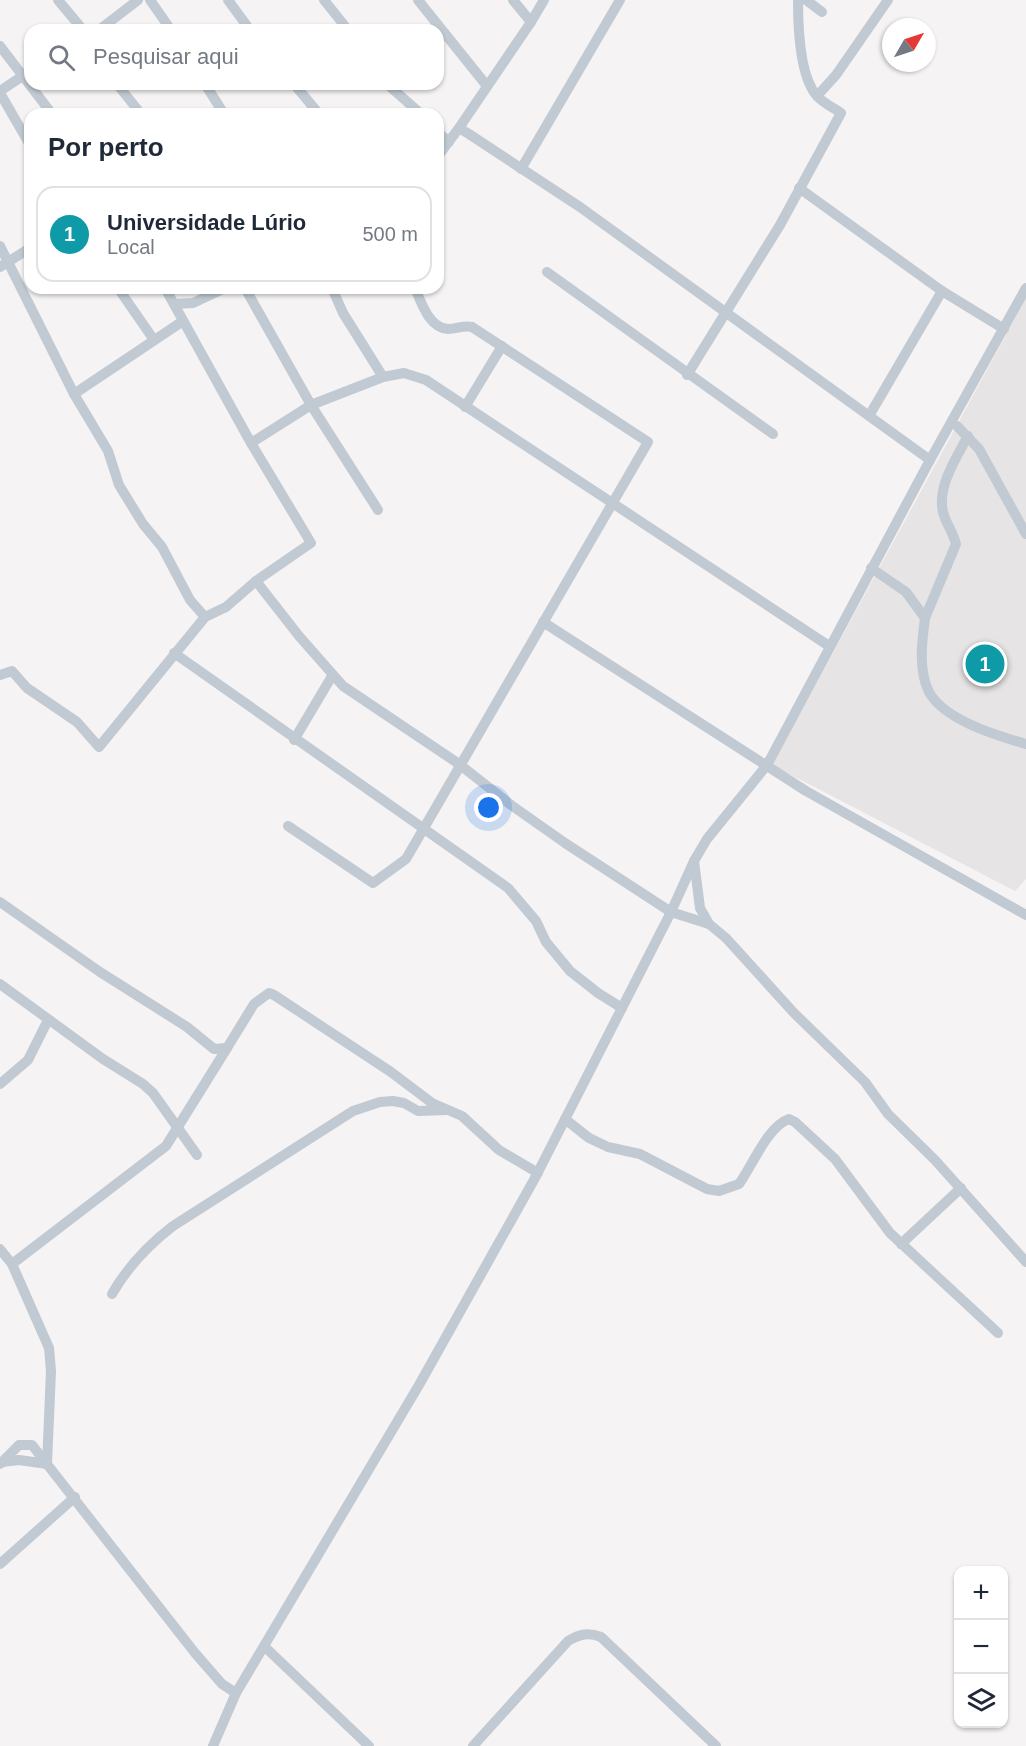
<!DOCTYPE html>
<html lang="pt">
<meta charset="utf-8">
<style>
body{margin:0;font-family:Arial,sans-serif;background:#f6f6f7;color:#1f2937}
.controls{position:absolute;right:18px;bottom:18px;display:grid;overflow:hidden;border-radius:12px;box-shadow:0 2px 4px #0004}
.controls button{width:54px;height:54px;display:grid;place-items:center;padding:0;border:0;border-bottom:2px solid #e0e1e3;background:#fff;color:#1f2937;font:30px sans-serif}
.compass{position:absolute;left:882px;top:18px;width:54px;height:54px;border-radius:50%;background:#fff;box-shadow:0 2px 4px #0004;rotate:51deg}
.you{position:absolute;left:489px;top:808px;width:21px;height:21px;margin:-15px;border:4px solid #fff;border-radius:50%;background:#1a73e8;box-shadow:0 0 0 9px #1a73e833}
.badge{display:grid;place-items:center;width:39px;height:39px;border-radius:50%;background:#1a73e8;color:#fff;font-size:20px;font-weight:700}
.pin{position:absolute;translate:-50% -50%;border:3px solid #fff;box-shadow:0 2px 6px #0006}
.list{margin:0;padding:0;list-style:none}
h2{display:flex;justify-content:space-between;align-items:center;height:78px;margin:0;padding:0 24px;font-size:26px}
h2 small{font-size:20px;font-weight:400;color:#747a83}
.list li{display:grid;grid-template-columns:39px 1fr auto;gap:18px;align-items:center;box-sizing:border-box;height:96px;margin:0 12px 12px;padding:0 12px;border:2px solid #e0e1e3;border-radius:18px}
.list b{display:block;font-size:22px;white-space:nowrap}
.list p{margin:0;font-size:20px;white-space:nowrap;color:#747a83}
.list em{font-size:20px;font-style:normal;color:#747a83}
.icon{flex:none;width:33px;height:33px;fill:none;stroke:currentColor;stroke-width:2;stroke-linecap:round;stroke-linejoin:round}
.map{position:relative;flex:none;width:1026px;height:1746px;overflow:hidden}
.search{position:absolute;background:#fff;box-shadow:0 2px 4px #0004;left:24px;top:24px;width:420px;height:66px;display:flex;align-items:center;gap:15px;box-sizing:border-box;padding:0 21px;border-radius:18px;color:#747a83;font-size:22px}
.panel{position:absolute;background:#fff;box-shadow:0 2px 4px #0004;left:24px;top:108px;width:420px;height:186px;border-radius:18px}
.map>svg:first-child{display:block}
.education{fill:#e6e4e5}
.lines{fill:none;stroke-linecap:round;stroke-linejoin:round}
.minor{stroke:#c1cad2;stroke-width:10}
</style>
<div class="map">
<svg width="1026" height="1746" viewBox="0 0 1026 1746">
<rect width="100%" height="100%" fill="#f5f3f3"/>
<path class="education" d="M1026 298V879L1015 891 772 765Z"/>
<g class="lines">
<g class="minor">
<path d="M58 0 83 30"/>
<path d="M150 0 171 30"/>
<path d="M228 0 250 30"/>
<path d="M324 0 348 30"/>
<path d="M418 0 487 86"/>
<path d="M513 0 531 22 544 0"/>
<path d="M806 0 822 12"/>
<path d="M99 30 138 0"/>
<path d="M0 46 52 114"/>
<path d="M117 84 141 114"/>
<path d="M205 84 224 114"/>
<path d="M294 84 319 114"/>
<path d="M387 84 421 114"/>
<path d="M0 91 30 71"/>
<path d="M0 93 30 145"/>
<path d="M817 96 836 75 888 0"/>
<path d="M459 128 531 22"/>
<path d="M438 132 449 142"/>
<path d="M438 156 459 128 469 134 580 207 930 460"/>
<path d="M521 169 620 0"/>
<path d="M799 188 942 291 1004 329"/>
<path d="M0 246 74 394 108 451 119 485 143 524 162 547 190 600 205 617"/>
<path d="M0 267 30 248"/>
<path d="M547 272 773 434"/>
<path d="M118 288 154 340"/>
<path d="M245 288 311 405 378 510"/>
<path d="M332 288 343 313 383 377 404 373 426 380 829 646"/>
<path d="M174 304 193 303 225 288"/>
<path d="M687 375 780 225 841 113C834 108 823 103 817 96 799 76 798 26 798 0"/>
<path d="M74 394 183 321"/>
<path d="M465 407 502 346"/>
<path d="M869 416 942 291"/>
<path d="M957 426 979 449 1026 534"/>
<path d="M251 443 311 405 383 377"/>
<path d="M871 568 906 592 925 618C922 641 918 670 929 692 944 720 998 736 1026 744"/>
<path d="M256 581 299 636 343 686 459 764 511 805 565 843 671 912 709 924"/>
<path d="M925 618 956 544C953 532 946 524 943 512 937 487 956 458 968 436"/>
<path d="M543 622 806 791 1026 915"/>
<path d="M174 653 508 888 536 921 546 942 570 971 598 993 622 1008"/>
<path d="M0 675 12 671 27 688 77 722 99 747 205 617 226 607 256 581 311 543 251 443 165 288"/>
<path d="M294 740 332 676"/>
<path d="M288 826 373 883 406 859 648 442 472 327C463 325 457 329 448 329 429 328 421 302 415 288"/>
<path d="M694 861 700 908 709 924 726 938 794 1013 865 1082 888 1114 935 1160 1026 1262"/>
<path d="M0 902 100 972 187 1027 214 1049 227 1048 254 1004 269 993 274 995 391 1072 432 1103 462 1116 499 1150 538 1173"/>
<path d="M0 984 103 1059 143 1084 153 1093 197 1155"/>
<path d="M0 1084 28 1060 48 1020"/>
<path d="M565 1119 589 1138 608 1147 640 1154 707 1189 719 1191 739 1184C752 1166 768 1126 789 1119L795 1122 835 1159 890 1233 998 1333"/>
<path d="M901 1244 961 1188"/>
<path d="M0 1249 12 1264 49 1348 51 1371 47 1464 19 1460 2 1462"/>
<path d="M12 1264 166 1146 227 1048"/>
<path d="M112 1294C128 1266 147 1246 173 1226L353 1111 380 1102 393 1101 404 1103 418 1111 447 1110"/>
<path d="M0 1464 19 1445H32L195 1653 222 1684 236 1693"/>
<path d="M0 1564 75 1497"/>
<path d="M266 1648 369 1746"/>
<path d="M213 1746 236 1693 419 1385 535 1178 671 912 694 861 707 839 767 765 930 460 1026 288"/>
<path d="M473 1746 568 1641C580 1634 588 1632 601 1637L716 1746"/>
</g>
</g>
</svg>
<div class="controls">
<button>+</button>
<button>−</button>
<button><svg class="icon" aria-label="layers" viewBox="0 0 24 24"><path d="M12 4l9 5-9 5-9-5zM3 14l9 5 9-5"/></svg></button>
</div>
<svg class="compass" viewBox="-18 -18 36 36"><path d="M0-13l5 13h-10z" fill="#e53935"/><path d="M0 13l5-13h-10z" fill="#747a83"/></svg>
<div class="you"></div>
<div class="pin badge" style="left:985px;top:664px;background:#0f9aa8">1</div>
<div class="search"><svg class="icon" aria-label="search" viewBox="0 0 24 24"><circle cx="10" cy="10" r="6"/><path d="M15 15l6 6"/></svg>Pesquisar aqui</div>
<section class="panel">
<h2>Por perto<small></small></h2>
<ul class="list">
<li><span class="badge" style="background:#0f9aa8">1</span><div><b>Universidade Lúrio</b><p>Local</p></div><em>500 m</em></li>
</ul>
</section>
</div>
